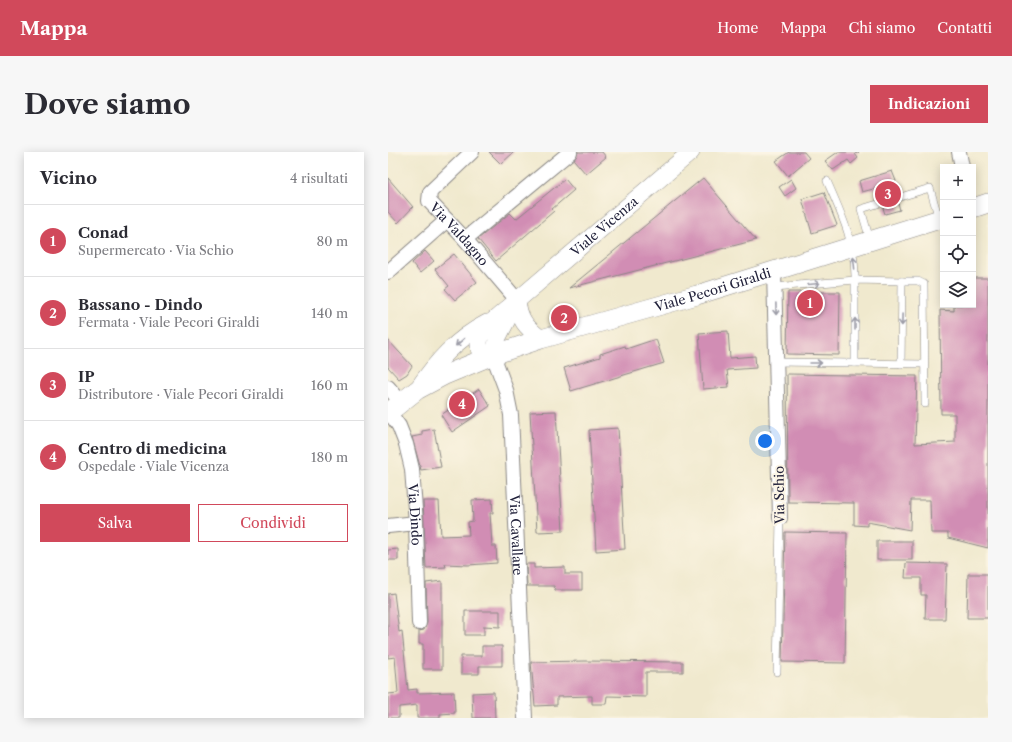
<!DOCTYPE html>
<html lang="it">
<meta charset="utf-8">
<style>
body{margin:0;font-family:"Libre Caslon Text",serif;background:#f7f7f7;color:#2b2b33}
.controls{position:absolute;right:12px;top:12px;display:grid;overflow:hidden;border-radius:0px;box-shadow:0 2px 10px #0003}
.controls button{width:36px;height:36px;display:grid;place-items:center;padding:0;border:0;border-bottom:1px solid #e1e1e2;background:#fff;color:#2b2b33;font:20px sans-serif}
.you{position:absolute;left:377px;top:289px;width:14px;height:14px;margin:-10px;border:3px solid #fff;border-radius:50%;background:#1a73e8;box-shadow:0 0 0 6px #1a73e833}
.badge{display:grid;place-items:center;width:26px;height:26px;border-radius:50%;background:#d1495b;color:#fff;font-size:13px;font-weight:700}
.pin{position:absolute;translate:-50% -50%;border:2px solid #fff;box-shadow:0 1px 4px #0006}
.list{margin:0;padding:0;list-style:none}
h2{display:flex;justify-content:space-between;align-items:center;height:52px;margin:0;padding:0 16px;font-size:17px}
h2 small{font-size:13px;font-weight:400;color:#7c7c81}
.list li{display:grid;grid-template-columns:26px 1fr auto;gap:12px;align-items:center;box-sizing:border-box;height:72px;padding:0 16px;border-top:1px solid #e1e1e2}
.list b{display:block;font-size:15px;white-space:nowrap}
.list p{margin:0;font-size:13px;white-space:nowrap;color:#7c7c81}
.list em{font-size:13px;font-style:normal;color:#7c7c81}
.actions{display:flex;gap:8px;padding:12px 16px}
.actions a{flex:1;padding:9px 0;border:1px solid #d1495b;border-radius:0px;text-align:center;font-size:14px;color:#d1495b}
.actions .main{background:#d1495b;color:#fff}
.icon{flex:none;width:22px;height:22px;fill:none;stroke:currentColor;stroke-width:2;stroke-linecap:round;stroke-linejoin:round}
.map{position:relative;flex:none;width:600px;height:566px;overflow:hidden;border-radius:0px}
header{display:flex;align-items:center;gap:24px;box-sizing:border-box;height:56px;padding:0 20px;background:#d1495b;color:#fff}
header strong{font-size:19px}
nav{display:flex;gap:22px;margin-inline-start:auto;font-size:14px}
.intro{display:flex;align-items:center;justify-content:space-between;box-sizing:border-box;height:96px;padding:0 24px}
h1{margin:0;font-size:28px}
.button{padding:10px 18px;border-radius:0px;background:#d1495b;color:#fff;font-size:14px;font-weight:700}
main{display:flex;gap:24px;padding:0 24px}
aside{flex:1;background:#fff;border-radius:0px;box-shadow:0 2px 10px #0003}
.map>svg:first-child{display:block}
.building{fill:#d18db4}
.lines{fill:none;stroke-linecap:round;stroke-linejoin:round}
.service-casing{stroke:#898684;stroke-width:8}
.minor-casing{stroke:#898684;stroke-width:16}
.tertiary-casing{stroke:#898684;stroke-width:18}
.secondary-casing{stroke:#898684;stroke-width:20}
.service{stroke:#fff;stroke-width:7}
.minor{stroke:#fff;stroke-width:14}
.tertiary{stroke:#fff;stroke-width:17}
.secondary{stroke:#fff;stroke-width:19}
.oneway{stroke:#9c9ca7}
.labels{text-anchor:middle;stroke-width:4;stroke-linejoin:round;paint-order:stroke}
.street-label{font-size:13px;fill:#22223b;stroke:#fcf5e5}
</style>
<header>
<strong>Mappa</strong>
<nav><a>Home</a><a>Mappa</a><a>Chi siamo</a><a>Contatti</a></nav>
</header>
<div class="intro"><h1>Dove siamo</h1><a class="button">Indicazioni</a></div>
<main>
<aside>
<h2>Vicino<small>4 risultati</small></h2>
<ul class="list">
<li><span class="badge">1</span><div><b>Conad</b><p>Supermercato · Via Schio</p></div><em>80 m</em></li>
<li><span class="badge">2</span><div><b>Bassano - Dindo</b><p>Fermata · Viale Pecori Giraldi</p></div><em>140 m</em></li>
<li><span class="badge">3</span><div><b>IP</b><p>Distributore · Viale Pecori Giraldi</p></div><em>160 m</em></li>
<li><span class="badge">4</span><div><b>Centro di medicina</b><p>Ospedale · Viale Vicenza</p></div><em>180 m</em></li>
</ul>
<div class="actions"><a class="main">Salva</a><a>Condividi</a></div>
</aside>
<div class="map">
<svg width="600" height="566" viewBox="0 0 600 566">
<rect width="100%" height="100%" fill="#fcf5e5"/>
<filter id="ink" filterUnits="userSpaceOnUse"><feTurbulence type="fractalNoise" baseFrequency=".025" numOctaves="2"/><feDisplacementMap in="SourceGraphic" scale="8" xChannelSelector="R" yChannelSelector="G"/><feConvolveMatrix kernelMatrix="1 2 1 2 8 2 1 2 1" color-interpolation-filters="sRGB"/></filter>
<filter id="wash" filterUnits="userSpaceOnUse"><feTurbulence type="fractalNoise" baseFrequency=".012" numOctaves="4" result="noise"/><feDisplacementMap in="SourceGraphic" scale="16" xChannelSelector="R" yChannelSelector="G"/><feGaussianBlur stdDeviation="0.9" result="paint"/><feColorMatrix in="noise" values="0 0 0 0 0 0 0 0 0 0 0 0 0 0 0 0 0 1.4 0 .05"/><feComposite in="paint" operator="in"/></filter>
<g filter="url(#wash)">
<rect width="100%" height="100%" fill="#f0e9ce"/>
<g id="blocks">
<g class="building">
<path d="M101 0H126L113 12Z"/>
<path d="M190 0H214L218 5 198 22 186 8Z"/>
<path d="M401 0H416L421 6 400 24 388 9Z"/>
<path d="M450 0H471L467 2 470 6 463 12 460 8 445 18 437 9Z"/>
<path d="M504 19 508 29 503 31 507 42 492 46 489 36 474 40 471 29Z"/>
<path d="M0 26 25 55 10 71 0 60Z"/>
<path d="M315 26 368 88 181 136Z"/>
<path d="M177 27 186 38 164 57 166 59 108 109 90 87 122 61 128 67Z"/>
<path d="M403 27 408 36 397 44 391 35Z"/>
<path d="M436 40 449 73 424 81 414 47Z"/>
<path d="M510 51 512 58 497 62 495 56Z"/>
<path d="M37 99 46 109 32 121 24 111Z"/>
<path d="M66 102 89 130 67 148 57 137 61 134 47 117Z"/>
<path d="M585 126H600V396L560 386V381H543L542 348H523L522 378 479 370V374L466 373V351L400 350 399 222 529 224 527 292 567 290V262H553L552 158 566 159V153H585Z"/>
<path d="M400 140H452L451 203 399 202Z"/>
<path d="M340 179 342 206 367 204 368 216 339 218 341 235 315 237 311 181Z"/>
<path d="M268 187 276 211 183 239 176 216 212 205V202L237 194 238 197Z"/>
<path d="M0 188 24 214 19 222 11 227 0 215Z"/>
<path d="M91 237 102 254 64 280 53 263Z"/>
<path d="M168 259 175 379 149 380 142 260Z"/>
<path d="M230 276 237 397 208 399 201 278Z"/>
<path d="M46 277 53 315 33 318 24 285 34 283V279Z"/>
<path d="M104 347 105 361H102L104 394H108L109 411 80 413 57 412 58 415 38 416 35 349H51L53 384 81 383 80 370 85 369 84 348Z"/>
<path d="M397 380 459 381 457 511 394 510Z"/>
<rect x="489" y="389" width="35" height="19"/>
<path d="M10 397V408H0V398Z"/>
<path d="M518 411 559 412 557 467H537L538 443H533V426H517Z"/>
<path d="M138 412H146V416L177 415V422H194V438H167L166 434H139Z"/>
<path d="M580 422H600V466H579Z"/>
<path d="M54 429V517H35V492H31V479L36 478 39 471 38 431Z"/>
<path d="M6 441 11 480 14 479 20 538 29 537V541L66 540 67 561 52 562V566H29V553L11 555V566H0V542L10 541 7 505 0 506V442Z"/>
<path d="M77 459H112V475L96 474V483H77Z"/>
<path d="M94 494H114V514H91V522H73V504H94Z"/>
<path d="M197 509 295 510V520H258V545L219 544 218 552H204V544L169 545V553L147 554 143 510Z"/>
<path d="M106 540 107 566H85L84 541Z"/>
</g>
</g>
</g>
<g filter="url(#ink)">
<use href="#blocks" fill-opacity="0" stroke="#898684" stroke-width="1"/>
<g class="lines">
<g class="service-casing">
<g id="service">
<path d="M482 88 473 57 542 36 551 67"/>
<path d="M514 129H530L536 132 537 252"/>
<path d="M387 135 467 128C468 92 453 61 439 29"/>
<path d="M389 210 536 212"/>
<path d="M467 211V128L514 129 513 212"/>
<path d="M389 520 392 366"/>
</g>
</g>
<g class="minor-casing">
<g id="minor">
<path id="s1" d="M84 0 42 40 41 49 77 87 129 148"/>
<path d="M571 0 574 15"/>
<path d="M77 87 182 0"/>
<path d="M386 118 392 366"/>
<path d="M0 120 59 68"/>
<path id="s2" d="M105 203 118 238 123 263 137 566"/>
<path d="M0 235 13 250"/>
<path id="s3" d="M1 260 11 274 18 292 24 317 28 371 31 471"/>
<path d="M0 374 28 371"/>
</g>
</g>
<g class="tertiary-casing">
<g id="tertiary">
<path d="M129 148C131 168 138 175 153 187"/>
<path d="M105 203 110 185 126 154"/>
<path id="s4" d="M94 207C87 187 92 184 105 169L303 0"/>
<path d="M29 238C48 210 68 187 99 171"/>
</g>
</g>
<g class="secondary-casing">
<g id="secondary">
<path d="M585 56 600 51"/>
<path id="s5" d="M0 261 29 238 57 223 105 203 153 187 309 143 555 66"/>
</g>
</g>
<use href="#service" class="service"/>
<use href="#minor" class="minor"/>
<use href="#tertiary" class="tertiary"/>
<use href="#secondary" class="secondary"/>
</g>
<defs><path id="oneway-shaft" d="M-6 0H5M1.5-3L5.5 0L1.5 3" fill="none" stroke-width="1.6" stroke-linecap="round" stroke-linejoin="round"/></defs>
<g class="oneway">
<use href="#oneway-shaft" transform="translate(466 111) rotate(-96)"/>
<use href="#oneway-shaft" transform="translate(426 132) rotate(-5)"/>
<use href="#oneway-shaft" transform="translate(388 157) rotate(89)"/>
<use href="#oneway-shaft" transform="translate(514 168) rotate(91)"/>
<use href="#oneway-shaft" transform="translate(467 172) rotate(-90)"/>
<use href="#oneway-shaft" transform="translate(72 190) rotate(139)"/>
<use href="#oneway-shaft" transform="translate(428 211)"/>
</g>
</g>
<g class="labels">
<g class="street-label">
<text dy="5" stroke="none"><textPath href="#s4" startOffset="189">Viale Vicenza</textPath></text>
<text dy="5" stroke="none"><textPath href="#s1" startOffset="112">Via Valdagno</textPath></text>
<text dy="5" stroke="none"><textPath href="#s5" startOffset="350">Viale Pecori Giraldi</textPath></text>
<text transform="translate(391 343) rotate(-91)" y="5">Via Schio</text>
<text dy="5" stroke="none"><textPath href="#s3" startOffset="108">Via Dindo</textPath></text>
<text dy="5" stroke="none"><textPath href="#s2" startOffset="183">Via Cavallare</textPath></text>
</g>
</g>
</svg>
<div class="controls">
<button>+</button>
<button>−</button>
<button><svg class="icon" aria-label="locate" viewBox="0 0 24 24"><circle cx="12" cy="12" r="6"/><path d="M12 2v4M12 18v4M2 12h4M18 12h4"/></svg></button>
<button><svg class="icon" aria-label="layers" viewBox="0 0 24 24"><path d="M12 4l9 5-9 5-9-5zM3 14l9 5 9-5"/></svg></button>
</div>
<div class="you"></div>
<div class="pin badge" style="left:422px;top:151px">1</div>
<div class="pin badge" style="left:176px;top:166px">2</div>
<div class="pin badge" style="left:500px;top:42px">3</div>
<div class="pin badge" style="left:74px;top:252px">4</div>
</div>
</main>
